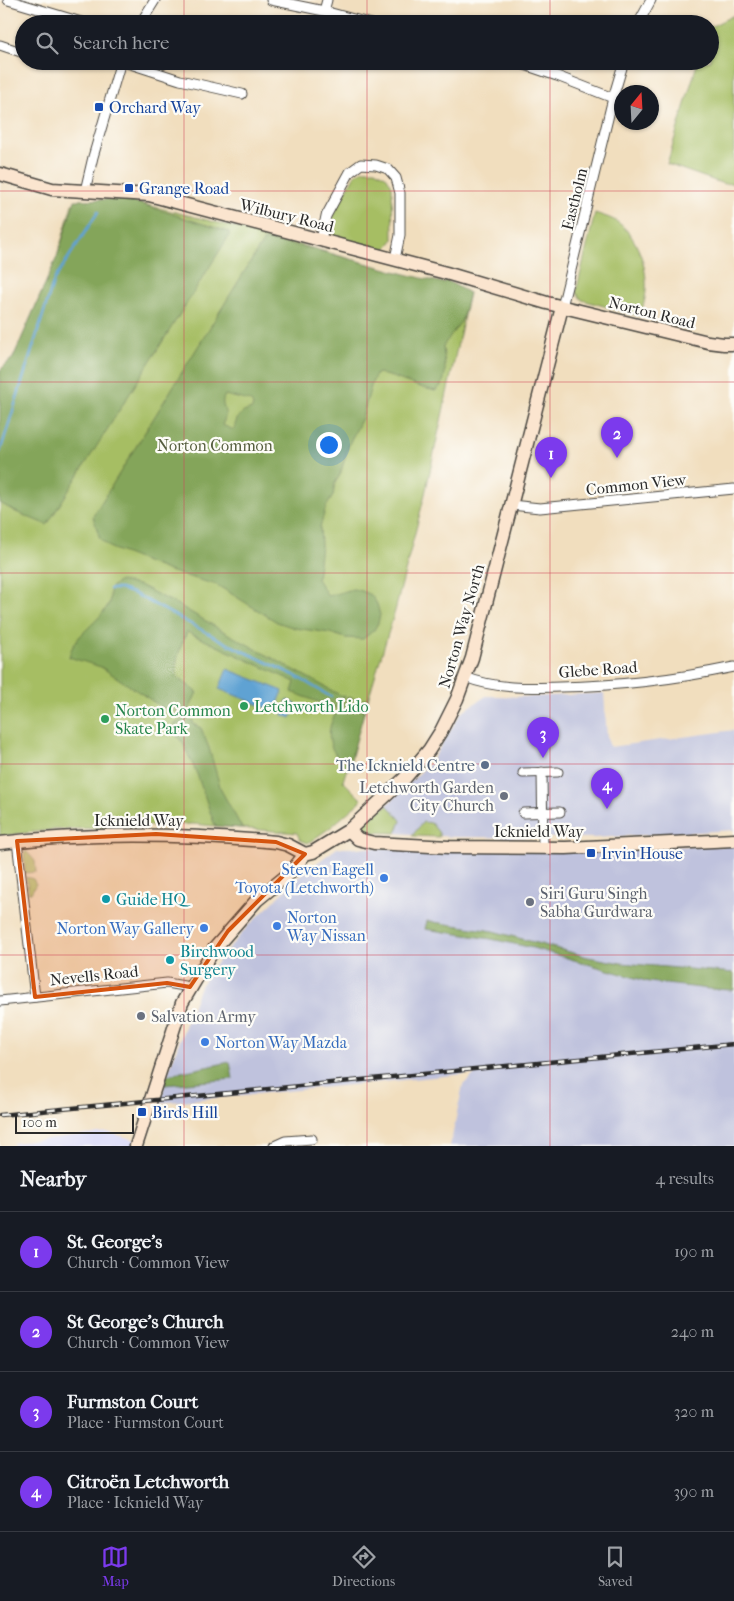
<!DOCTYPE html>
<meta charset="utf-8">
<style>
body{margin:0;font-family:"IM FELL French Canon",serif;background:#20242c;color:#f1f3f6}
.compass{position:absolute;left:614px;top:85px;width:45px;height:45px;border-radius:50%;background:#171b24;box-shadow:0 1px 4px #0004;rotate:18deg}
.scale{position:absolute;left:15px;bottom:12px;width:119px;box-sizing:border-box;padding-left:5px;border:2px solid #2b2b2b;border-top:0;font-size:14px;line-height:18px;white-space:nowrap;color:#2b2b2b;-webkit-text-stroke:4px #fdfcf7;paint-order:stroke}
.you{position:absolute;left:328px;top:444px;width:18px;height:18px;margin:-12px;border:4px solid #fff;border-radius:50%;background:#1a73e8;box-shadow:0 0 0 8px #1a73e833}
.badge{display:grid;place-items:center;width:32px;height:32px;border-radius:50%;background:#7c3aed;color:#fff;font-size:16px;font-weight:700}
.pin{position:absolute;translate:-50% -41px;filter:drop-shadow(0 1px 2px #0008)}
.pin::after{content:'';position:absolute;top:26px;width:18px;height:15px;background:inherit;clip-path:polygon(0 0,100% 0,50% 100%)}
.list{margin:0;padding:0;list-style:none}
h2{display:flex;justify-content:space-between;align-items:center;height:65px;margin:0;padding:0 20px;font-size:21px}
h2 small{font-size:16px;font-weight:400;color:#9ea1a6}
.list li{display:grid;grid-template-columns:32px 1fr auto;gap:15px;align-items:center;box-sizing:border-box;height:80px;padding:0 20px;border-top:1px solid #363941}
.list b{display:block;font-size:19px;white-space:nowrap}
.list p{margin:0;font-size:16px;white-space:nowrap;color:#9ea1a6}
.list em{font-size:16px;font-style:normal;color:#9ea1a6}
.icon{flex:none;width:28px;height:28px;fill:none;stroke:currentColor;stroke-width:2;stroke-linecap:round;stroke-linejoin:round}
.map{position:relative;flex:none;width:734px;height:1146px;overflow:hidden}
.search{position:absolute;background:#171b24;box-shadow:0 1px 4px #0004;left:15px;right:15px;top:15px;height:55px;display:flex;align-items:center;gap:12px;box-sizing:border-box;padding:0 18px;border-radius:28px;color:#9ea1a6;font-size:19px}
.sheet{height:385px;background:#171b24}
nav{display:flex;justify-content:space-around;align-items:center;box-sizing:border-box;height:70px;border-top:1px solid #363941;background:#171b24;font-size:14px;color:#9ea1a6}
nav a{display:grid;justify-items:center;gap:2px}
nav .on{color:#7c3aed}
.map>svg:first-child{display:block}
.built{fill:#d7d7f8}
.industrial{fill:#bfc2dd}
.green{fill:#a6be64;stroke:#687448}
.forest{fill:#84a55a;stroke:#586842;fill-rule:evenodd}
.water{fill:#5fa2d3;stroke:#45667f}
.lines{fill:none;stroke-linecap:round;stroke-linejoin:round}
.stream{stroke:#5fa2d3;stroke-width:2.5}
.street-casing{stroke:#494641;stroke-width:11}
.secondary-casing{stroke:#494641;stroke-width:15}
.street{stroke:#fff;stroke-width:9}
.secondary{stroke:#fbe5cf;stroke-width:12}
.rail-casing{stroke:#2b2b2b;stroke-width:4.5}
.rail{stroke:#fdfcf7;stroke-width:2.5;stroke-dasharray:8;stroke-linecap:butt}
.marked{fill:#d5540f;fill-opacity:0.2;stroke:#d5540f;stroke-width:4;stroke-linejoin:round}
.grid{fill:none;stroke:#d1495b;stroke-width:1;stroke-opacity:0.55}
.transit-dot{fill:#1a4fb4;stroke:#fdfcf7;stroke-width:2}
.leisure-dot{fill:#2e9e5b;stroke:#fdfcf7;stroke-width:2}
.service-dot{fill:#5c6f8a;stroke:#fdfcf7;stroke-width:2}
.worship-dot{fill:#6b7280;stroke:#fdfcf7;stroke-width:2}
.shop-dot{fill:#3f7fe0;stroke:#fdfcf7;stroke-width:2}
.culture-dot{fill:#0f9aa8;stroke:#fdfcf7;stroke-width:2}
.labels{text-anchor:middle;stroke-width:4.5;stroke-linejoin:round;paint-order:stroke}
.transit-label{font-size:16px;fill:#164399;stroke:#fdfcf7;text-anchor:start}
.street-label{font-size:16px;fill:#2b2b2b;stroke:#fdfcf7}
.park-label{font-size:16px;fill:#565e3f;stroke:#fdfcf7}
.leisure-label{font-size:16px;fill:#27864d;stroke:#fdfcf7;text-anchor:start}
.service-label{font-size:16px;fill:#4e5e75;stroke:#fdfcf7;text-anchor:end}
.worship-label{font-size:16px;fill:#5b616d;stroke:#fdfcf7;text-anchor:start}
.shop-label{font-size:16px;fill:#366cbe;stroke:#fdfcf7;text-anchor:end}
.culture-label{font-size:16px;fill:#0d838f;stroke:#fdfcf7;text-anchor:start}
</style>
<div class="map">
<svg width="734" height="1146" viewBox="0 0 734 1146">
<rect width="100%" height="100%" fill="#fdfcf7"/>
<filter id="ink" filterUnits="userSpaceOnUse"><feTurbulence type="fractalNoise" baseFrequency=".02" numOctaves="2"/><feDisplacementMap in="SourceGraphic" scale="10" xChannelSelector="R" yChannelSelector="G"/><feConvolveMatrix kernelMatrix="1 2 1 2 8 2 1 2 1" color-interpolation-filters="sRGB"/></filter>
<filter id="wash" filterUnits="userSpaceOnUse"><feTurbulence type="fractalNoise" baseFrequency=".0096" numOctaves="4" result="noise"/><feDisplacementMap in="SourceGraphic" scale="20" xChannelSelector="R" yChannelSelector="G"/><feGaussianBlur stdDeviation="1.12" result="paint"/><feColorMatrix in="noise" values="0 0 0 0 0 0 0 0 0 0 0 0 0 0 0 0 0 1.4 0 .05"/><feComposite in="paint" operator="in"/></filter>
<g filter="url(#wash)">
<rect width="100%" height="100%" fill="#f1debe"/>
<path class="built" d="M107 1132 156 1146H14L13 1143Z"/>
<g class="industrial">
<path d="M604 693 607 738 610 747 734 730V830L594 838 455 837 396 833 400 819 387 805 431 762 461 713 486 696 530 697Z"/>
<path d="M734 846V1146H450L463 1085 476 1073 160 1103 167 1075 200 986 214 966 247 927 305 872 337 848Z"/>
</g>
<g class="green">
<path d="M734 15V183L724 184 667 164 698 61H710V27Z"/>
<path d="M363 170H375L387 177 392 186 393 240 385 250 334 237 330 219 355 175Z"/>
<path d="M131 201 267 235 469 293 425 494 395 611 343 781 362 800 331 827 308 843 300 840 297 833 192 824 51 830 0 836V370L13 358 57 257 72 204Z"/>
<path d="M595 213C603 216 613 218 620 224 639 239 650 274 645 298 644 304 642 310 640 316L582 300 576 292Z"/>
<path d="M387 805 400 819 401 821 396 833 367 832 363 829 362 825Z"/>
<path d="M423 822 431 823 439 833V837L412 836Z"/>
<path d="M26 851 35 861 36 872 25 873 24 854Z"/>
<path d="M26 877 33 879 36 884 31 893H29Z"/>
</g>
<g class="forest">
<path d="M125 199 229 232V236L47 525 16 512 0 503V370L13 358 57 257 75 200Z"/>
<path d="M264 240C325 248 384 271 444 283L446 280 469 293 462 320 443 346C444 361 450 382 435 391 422 388 411 384 398 379 391 376 385 376 379 373L376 374 372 383 362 418 349 444 340 475 335 483 333 496 326 507 320 527 321 545 317 579 328 596 353 589 362 591 372 596 377 604 380 615 378 623 374 630 363 639 345 638 330 633 295 628 277 622 217 585 169 571 111 548 100 539 93 516ZM225 395 250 401 253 405 252 409C239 412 236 419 234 430L222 425C231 408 218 408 225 395Z"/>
<path d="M120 581 141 586 180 606 221 630 340 695 345 696 336 708H334L292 692 295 682 187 632C181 645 174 662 177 677L197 692 187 715 163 708 101 667 69 657C74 633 99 624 109 603 111 598 109 592 111 587Z"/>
<path d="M348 697 360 700 368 698 348 770C322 744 324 724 348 697Z"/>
<path d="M187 718 193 720V724L201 728 209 748 221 790 242 828 215 826 197 774 183 743 176 735 173 725Z"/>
<path d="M427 921 493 931 588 957 621 963 734 973V990L709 989 649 982 533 948 491 939 425 929Z"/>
<path d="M230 1062 233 1079 164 1085 167 1075Z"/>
</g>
<g class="water">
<path d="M227 669 283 691 275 711 219 689Z"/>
<path d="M287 700 296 704 291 718 283 715Z"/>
</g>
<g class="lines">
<g class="stream">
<path d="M0 452 54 280 98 212"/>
<path d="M110 589H120L135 594 228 644 294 675 331 697"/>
</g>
</g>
</g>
<g filter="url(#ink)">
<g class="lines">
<g class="street-casing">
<g id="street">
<path d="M8 0 88 24"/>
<path d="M271 0 324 11 372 24"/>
<path d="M324 11 327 0"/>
<path d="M140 24 155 0"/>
<path d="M638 24 651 0"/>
<path d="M0 45 24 53"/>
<path d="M121 61 180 80 242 94"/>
<path d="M513 61 557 76 613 98"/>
<path d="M85 191 93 157 121 61"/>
<path d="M321 240 326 216 350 172 361 164 376 165 388 169 396 178 400 193V235L395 259"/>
<path d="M562 307 613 98 624 61"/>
<path d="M511 505 540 508 734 489"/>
<path d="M465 677C495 689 528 688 560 687 618 686 677 679 734 667"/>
<path d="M542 772 543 848"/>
<path d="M523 773 558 772"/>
<path d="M523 813 560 812"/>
<path d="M17 841 35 997"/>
<path d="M0 1001 167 983 190 987"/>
<path d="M274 1146 285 1141 312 1139"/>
</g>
</g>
<g class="secondary-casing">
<g id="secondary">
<path d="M0 174 52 189 149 195 446 273 547 303 708 342 724 344H734"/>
<path d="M349 830 358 839 374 843 449 847 566 848 734 840"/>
<path d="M0 843C92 832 184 834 276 842L288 845 305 854"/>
<path d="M136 1146 182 1003 214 949 257 900 291 872 305 854 313 852 349 830 405 778 429 750 441 731 457 699 472 658 562 307"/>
</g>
</g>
<use href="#street" class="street"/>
<use href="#secondary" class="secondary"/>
<g class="rail-casing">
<path id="rail" d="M0 1115 734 1044"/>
</g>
<use href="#rail" class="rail"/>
</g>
</g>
<path class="marked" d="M156 834 276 842 305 854 228 931 190 987 167 983 35 997 17 841Z"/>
<path class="grid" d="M184 0V24M367 0V24M550 0V24M184 61V1146M367 61V1146M550 61V1146M0 191H734M0 382H734M0 573H734M0 764H734M0 955H734"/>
<g class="transit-dot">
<rect x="94" y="102" width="10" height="10" rx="2.5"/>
<rect x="124" y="183" width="10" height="10" rx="2.5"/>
<rect x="586" y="848" width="10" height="10" rx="2.5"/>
<rect x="137" y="1107" width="10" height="10" rx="2.5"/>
</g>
<g class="leisure-dot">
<circle cx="244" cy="706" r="5"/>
<circle cx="105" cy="719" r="5"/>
</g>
<circle class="service-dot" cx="485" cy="765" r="5"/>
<g class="worship-dot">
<circle cx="504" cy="796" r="5"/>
<circle cx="530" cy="902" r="5"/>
<circle cx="141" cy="1016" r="5"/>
</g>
<g class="shop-dot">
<circle cx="384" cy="878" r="5"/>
<circle cx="277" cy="926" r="5"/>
<circle cx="204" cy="928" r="5"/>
<circle cx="205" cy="1042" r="5"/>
</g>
<g class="culture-dot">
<circle cx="106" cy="899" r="5"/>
<circle cx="170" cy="960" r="5"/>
</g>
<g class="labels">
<g class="transit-label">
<text x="109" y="113">Orchard Way</text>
<text x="139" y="194">Grange Road</text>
<text x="601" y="859">Irvin House</text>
<text x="152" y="1118">Birds Hill</text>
</g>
<g class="street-label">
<text transform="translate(574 199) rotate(-76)" y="6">Eastholm</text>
<text transform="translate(287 215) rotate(14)" y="6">Wilbury Road</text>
<text transform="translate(652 312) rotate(14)" y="6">Norton Road</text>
<text transform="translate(636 484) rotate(-6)" y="6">Common View</text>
<text transform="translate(461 626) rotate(-74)" y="6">Norton Way North</text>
<text transform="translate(598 669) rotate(-4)" y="6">Glebe Road</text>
<text x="139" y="826">Icknield Way</text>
<text x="539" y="837">Icknield Way</text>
<text transform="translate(94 975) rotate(-6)" y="6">Nevells Road</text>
</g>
<g class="park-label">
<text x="215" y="451">Norton Common</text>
</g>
<g class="leisure-label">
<text x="254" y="712">Letchworth Lido</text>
<text x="115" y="716">Norton Common<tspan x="115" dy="18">Skate Park</tspan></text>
</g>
<g class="service-label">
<text x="475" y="771">The Icknield Centre</text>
</g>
<g class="worship-label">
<text x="494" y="793" text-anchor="end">Letchworth Garden<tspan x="494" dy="18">City Church</tspan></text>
<text x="540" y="899">Siri Guru Singh<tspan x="540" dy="18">Sabha Gurdwara</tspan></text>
<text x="151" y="1022">Salvation Army</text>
</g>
<g class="shop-label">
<text x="374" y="875">Steven Eagell<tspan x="374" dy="18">Toyota (Letchworth)</tspan></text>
<text x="287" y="923" text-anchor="start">Norton<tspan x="287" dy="18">Way Nissan</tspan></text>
<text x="194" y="934">Norton Way Gallery</text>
<text x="215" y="1048" text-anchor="start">Norton Way Mazda</text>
</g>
<g class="culture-label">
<text x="116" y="905">Guide HQ</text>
<text x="180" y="957">Birchwood<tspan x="180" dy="18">Surgery</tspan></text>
</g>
</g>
</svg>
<svg class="compass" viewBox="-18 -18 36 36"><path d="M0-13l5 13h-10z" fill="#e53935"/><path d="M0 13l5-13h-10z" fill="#9ea1a6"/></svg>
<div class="scale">100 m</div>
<div class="you"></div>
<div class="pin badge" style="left:551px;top:478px">1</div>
<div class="pin badge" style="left:617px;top:458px">2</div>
<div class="pin badge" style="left:543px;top:758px">3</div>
<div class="pin badge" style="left:607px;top:809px">4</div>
<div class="search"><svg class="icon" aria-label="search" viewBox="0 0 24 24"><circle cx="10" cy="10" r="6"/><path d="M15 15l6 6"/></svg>Search here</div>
</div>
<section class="sheet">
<h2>Nearby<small>4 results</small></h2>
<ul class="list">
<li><span class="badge">1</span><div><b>St. George's</b><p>Church · Common View</p></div><em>190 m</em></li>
<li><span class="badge">2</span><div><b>St George's Church</b><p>Church · Common View</p></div><em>240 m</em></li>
<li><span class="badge">3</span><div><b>Furmston Court</b><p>Place · Furmston Court</p></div><em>320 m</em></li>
<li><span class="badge">4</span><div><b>Citroën Letchworth</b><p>Place · Icknield Way</p></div><em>390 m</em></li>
</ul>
</section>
<nav>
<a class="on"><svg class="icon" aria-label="map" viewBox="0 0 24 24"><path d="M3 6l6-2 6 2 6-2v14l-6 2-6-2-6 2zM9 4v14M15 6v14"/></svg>Map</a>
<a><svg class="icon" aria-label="directions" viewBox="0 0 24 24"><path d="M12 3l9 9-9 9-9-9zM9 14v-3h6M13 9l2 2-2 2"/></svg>Directions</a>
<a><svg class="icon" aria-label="saved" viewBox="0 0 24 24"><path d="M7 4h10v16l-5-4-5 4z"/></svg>Saved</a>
</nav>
